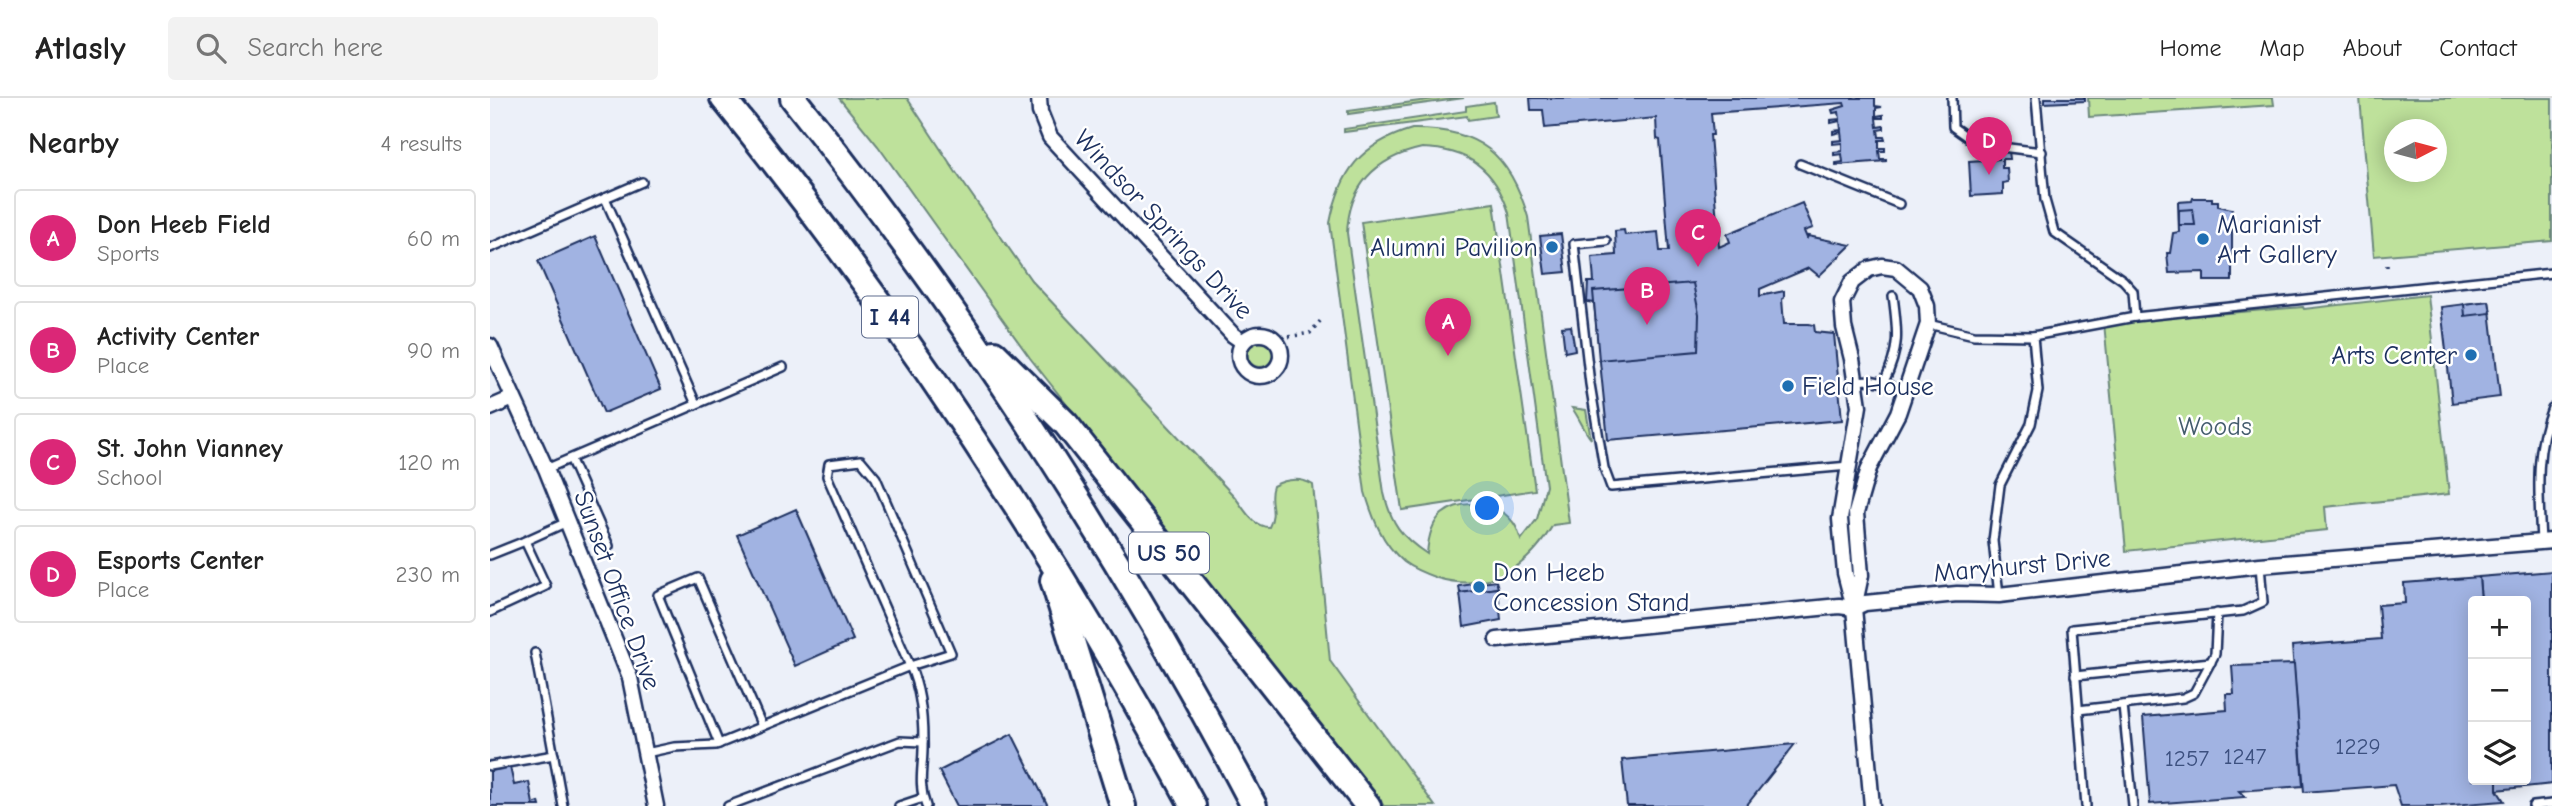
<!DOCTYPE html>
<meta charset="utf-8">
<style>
body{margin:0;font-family:"Comic Neue",sans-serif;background:#f2f2f2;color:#222}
.controls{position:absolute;right:21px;bottom:21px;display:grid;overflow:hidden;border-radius:7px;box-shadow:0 4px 18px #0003}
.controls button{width:63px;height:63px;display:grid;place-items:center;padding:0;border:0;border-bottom:2px solid #e0e0e0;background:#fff;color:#222;font:35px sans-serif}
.compass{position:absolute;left:1894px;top:21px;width:63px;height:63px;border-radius:50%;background:#fff;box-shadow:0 4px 18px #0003;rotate:84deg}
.you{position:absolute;left:998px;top:411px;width:24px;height:24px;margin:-18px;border:5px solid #fff;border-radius:50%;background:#1a73e8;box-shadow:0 0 0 10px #1a73e833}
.badge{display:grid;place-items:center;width:46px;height:46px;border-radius:50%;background:#db2777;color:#fff;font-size:23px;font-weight:700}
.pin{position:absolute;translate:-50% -58px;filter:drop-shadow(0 2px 4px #0008)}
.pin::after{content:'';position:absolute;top:37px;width:24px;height:21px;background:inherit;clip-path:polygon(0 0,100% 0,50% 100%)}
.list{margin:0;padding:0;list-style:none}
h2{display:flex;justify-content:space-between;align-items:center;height:91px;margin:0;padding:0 28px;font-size:30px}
h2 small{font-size:23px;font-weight:400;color:#767676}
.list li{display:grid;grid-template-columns:46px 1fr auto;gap:21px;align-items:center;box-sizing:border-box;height:98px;margin:0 14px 14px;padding:0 14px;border:2px solid #e0e0e0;border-radius:7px}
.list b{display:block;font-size:26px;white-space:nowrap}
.list p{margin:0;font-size:23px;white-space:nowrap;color:#767676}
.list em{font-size:23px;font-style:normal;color:#767676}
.icon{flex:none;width:38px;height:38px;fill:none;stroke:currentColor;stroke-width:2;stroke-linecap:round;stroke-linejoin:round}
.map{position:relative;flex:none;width:2062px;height:708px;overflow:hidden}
header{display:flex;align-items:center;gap:42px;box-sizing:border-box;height:98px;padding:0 35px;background:#fff;border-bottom:2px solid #e0e0e0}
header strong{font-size:33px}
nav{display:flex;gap:38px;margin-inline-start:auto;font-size:24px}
.search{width:490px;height:63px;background:#f2f2f2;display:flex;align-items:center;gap:18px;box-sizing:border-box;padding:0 24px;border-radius:7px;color:#767676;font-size:26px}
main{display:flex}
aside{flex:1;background:#fff}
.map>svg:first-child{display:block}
.green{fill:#bee19b;stroke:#6c887c;stroke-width:2;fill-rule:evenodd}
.building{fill:#a1b3e2;stroke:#1b2f5e;stroke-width:2}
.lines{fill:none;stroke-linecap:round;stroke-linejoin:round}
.service-casing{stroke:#1b2f5e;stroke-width:12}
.minor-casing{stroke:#1b2f5e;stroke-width:19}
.motorway-casing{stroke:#1b2f5e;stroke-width:30}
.path{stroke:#1b2f5e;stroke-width:3.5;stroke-dasharray:2 5;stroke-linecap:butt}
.service{stroke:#fff;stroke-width:7}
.minor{stroke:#fff;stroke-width:14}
.motorway{stroke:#fff;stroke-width:24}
.poi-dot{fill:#1f6fb2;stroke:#fff;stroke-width:2.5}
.labels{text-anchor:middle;stroke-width:5;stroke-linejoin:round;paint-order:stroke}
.number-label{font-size:23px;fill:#3c507f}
.shield{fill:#fff;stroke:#5f6d8e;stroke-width:2}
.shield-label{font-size:24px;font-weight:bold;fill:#1b2f5e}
.street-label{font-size:26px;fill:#1b2f5e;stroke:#fff}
.poi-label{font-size:26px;fill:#1b2f5e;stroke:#fff;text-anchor:start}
.park-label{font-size:26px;fill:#445c6d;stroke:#fff}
</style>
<header>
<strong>Atlasly</strong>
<div class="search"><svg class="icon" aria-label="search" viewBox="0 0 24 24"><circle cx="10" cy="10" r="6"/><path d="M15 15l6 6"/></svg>Search here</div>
<nav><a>Home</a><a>Map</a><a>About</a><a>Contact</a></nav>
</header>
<main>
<aside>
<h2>Nearby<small>4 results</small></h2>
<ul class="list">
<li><span class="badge">A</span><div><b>Don Heeb Field</b><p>Sports</p></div><em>60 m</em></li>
<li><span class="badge">B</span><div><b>Activity Center</b><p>Place</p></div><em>90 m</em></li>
<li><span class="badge">C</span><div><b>St. John Vianney</b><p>School</p></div><em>120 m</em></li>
<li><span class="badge">D</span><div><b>Esports Center</b><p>Place</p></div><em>230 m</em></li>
</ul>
</aside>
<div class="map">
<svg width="2062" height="708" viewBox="0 0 2062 708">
<rect width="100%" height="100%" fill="#ecf0f9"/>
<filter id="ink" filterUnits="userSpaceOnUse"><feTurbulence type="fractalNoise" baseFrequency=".0143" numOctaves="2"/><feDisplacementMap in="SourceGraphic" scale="14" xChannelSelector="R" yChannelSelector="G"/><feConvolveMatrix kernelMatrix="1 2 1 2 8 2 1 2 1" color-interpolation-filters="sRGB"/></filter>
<g filter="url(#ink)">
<g class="green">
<path d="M349 0H417L465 73 541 182 744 398C754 410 762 429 779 429 788 412 777 404 783 388 796 381 810 379 823 387L840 563 945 708H894L540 260 388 48Z"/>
<path d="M951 0H974L858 16V13Z"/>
<path d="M1598 0H1783L1784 7 1599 19Z"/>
<path d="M1870 0H2062V143L1884 158ZM1904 32H1946V74H1904Z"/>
<path d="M1004 4 1006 18 978 22 977 18 854 34V31L976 13V8Z"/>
<path d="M922 31C989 30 1020 56 1038 119L1079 425 1063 427C1037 471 999 495 947 480 936 476 923 471 914 464 892 445 883 421 875 394L840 125C850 73 871 46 922 31ZM932 50C978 51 1005 71 1019 115L1056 388 1047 421 1031 442C1029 436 1027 428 1022 423 1007 404 972 400 952 416 941 425 938 443 937 456 911 439 901 425 894 395L857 135C859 86 886 60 932 50Z"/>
<path d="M1004 105 1045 392 912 412 871 124Z"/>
<path d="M1937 197 1959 396 1835 409 1837 432 1636 453 1614 225 1813 209 1814 211Z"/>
<circle cx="770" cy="256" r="13"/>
<path d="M1082 310 1096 312 1101 341C1093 331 1090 321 1082 310Z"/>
</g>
<g class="building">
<path d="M1040 0H1385V8L1392 9 1386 10V18L1393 17V20H1386L1387 29 1394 28V31L1388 32 1389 39H1394L1395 42H1389V50H1395V53H1389L1390 61H1396V63L1346 67V65L1353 64 1352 56 1344 57V54L1352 53V45L1343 46V43L1352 42 1351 34 1343 36V33L1351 32 1350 23 1341 25V22L1350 21 1349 14 1343 15 1342 12 1355 8 1354 5 1221 15 1223 37H1220L1229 149 1240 144 1237 136 1312 105 1323 130 1314 133 1317 140 1318 138 1361 147 1329 178 1319 170 1270 191V198L1294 193V200L1292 201 1294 226H1319L1324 227 1325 234 1344 236 1352 322 1118 342 1104 205 1097 204 1098 184H1104L1102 159 1126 157 1125 133 1134 132 1135 137 1168 134 1170 153H1179L1170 42 1167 41 1166 20 1055 30 1053 12H1041Z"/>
<path d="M1555 0H1595V3L1555 5Z"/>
<path d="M1519 53 1520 61H1512V70H1517L1518 84 1513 85V96L1481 98 1479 63 1509 61V54Z"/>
<path d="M1703 100H1722V103H1728V108L1742 111V183H1714V174L1679 175 1677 155H1680L1683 135 1689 134 1688 104 1702 103Z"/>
<path d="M1703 111 1705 127H1689V112Z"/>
<path d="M1071 136 1076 174 1055 176 1050 138Z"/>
<path d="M105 138 171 291 114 315 48 163Z"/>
<path d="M1203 185 1209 216 1208 253 1109 262 1103 193Z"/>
<path d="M1999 203 2010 299 1962 305 1951 209Z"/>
<path d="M1999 203 2001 215 1975 218 1974 206Z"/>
<path d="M1081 228 1085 252 1075 254 1072 229Z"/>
<path d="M306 411 363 542 305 568 247 437Z"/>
<path d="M2062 473V686L2007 692V682H2036V503H1991L1989 479Z"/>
<path d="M1989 479 1991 503H1983V682H2007V692L2014 703 1950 708H1911L1904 687 1814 694 1802 548 1891 541 1888 507 1915 505 1914 485Z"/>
<path d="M1006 483 1008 490 970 495 969 488Z"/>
<path d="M1008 490 1011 522 974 529 970 495Z"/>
<path d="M1804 566 1813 688 1749 693 1755 699 1660 706 1653 619 1737 612 1736 596H1744L1742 568Z"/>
<path d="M522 636 558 708H467L449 673Z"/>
<path d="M1305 646 1256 708H1137L1132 662Z"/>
<path d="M20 669 24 687 39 684 43 706 49 704 50 708H0V673Z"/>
</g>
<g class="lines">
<g class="service-casing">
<g id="service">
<path d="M1462 0 1463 29 1487 46 1552 54"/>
<path d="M1546 0 1555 102 1564 134 1633 182 1643 193 1645 219"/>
<path d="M1310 66 1409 106"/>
<path d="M115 100 206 306"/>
<path d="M1116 143 1084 146 1100 286 1114 370 1121 389 1359 368"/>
<path d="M0 150 152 84"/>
<path d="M1438 226 1484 237 1543 238 1645 219 2062 175"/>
<path d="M1366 283C1385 280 1398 286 1415 294"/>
<path d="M1394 284C1410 251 1408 234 1403 198"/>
<path d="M81 362 119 448"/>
<path d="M56 371 293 269"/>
<path d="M35 443 77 424"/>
<path d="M2051 444C2049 399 2044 353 2062 310"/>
<path d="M0 457 35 443 56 488 0 514"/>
<path d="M1509 497 1503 443 1510 387 1541 326 1548 293 1543 238"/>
<path d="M45 555 73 708"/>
<path d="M1585 578 1721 564"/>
<path d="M1633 607 1643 708"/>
<path d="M1588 612 1693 600 1704 595 1725 556 1727 515"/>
<path d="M229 646 168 497 208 480 272 628"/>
<path d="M156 655 184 649 226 647 420 568 461 555 386 380 371 362 339 366 337 378 420 568C430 590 433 620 433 643 434 668 427 684 436 708"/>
<path d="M0 668 64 657"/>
<path d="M238 708 410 643 433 644"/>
<path d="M409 708 433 700"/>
<path d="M1596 708 1582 531 1753 513 1773 504 1770 467"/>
<path d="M2043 708 2062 706"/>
</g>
</g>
<g class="minor-casing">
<g id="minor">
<path d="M549 0 550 14 560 39 743 237 753 244"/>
<circle cx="770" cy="257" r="21"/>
<path d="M0 248 56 371 140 580 166 708"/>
<path d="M0 310 23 300"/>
<path d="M1364 510 1371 477 1366 415 1379 370 1408 315 1438 226 1437 208 1430 190 1406 170 1392 168 1379 171 1362 184 1352 204 1354 229 1362 261 1369 308 1350 421 1355 475 1364 510 1382 708"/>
<path d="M1007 542 1349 508 1364 510 1375 505 1467 496 1509 497 1770 467 2062 443"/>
</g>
</g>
<g class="motorway-casing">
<g id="motorway">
<path d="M233 0C412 221 568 458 703 708"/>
<path d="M303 0C479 221 633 458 764 708"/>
<path d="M504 255 576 326 878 708"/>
<path d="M563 482 633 708"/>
</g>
</g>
<g class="path">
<path d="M1897 167V170"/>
<path d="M787 246 798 239 820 235 832 221"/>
</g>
<use href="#service" class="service"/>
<use href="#minor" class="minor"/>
<use href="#motorway" class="motorway"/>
</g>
</g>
<g class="poi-dot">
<circle cx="1713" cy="141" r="7"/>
<circle cx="1062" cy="149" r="7"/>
<circle cx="1981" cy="257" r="7"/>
<circle cx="1298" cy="288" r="7"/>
<circle cx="989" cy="489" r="7"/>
</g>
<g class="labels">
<g class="number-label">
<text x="1868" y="656">1229</text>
<text x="1755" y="666">1247</text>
<text x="1697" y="668">1257</text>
</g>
<g class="shield">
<rect x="372" y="198.5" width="56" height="41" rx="5"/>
<rect x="639" y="434.5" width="80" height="41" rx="5"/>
</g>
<g class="shield-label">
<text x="400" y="227">I 44</text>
<text x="679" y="463">US 50</text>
</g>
<g class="street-label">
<text transform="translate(674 126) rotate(47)" y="9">Windsor Springs Drive</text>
<text transform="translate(1532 467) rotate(-5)" y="9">Maryhurst Drive</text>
<text transform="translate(128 492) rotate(70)" y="9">Sunset Office Drive</text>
</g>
<g class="poi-label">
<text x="1727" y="135">Marianist<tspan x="1727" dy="30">Art Gallery</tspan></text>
<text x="1048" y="158" text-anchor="end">Alumni Pavilion</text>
<text x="1967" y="266" text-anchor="end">Arts Center</text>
<text x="1312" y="297">Field House</text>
<text x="1003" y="483">Don Heeb<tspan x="1003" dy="30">Concession Stand</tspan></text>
</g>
<g class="park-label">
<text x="1725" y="337">Woods</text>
</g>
</g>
</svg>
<div class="controls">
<button>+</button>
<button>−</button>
<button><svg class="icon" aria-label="layers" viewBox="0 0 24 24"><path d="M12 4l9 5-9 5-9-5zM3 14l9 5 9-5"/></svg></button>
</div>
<svg class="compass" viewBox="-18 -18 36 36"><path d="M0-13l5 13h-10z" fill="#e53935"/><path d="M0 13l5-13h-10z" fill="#767676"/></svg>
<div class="you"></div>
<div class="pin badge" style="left:958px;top:258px">A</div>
<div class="pin badge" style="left:1157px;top:227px">B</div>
<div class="pin badge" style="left:1208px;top:169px">C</div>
<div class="pin badge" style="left:1499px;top:77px">D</div>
</div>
</main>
